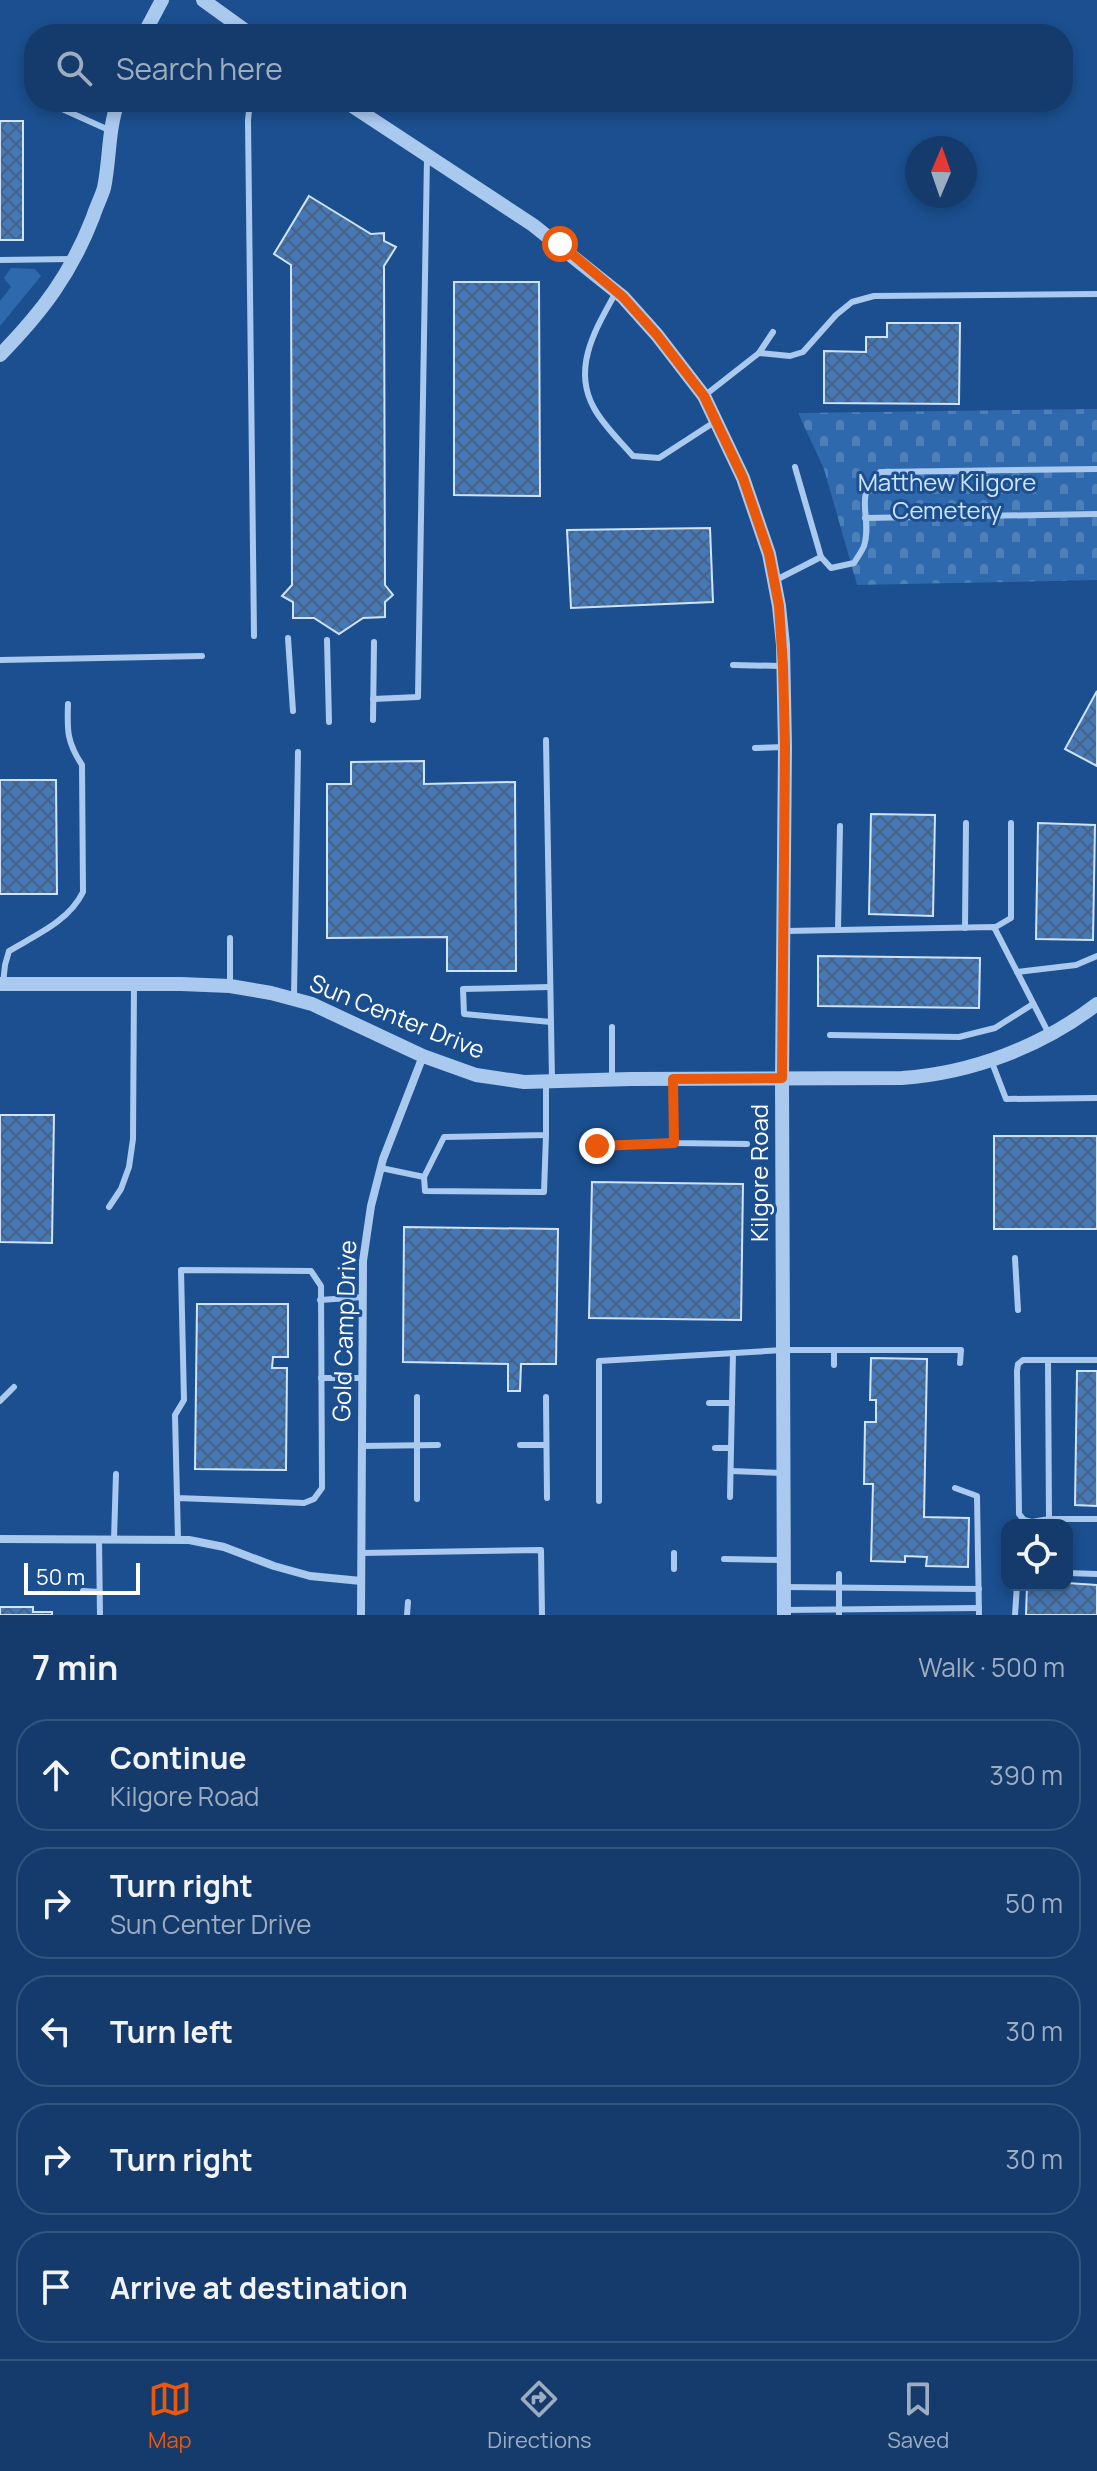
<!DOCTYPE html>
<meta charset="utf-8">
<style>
body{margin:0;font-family:Manrope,sans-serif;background:#214673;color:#f1f3f6}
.controls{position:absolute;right:24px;bottom:24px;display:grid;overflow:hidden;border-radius:16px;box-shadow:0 4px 12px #0003}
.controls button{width:72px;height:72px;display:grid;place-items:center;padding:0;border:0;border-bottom:2px solid #33557e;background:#143b6b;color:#f1f3f6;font:40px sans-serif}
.compass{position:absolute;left:905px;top:136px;width:72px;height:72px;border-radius:50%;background:#143b6b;box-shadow:0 4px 12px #0003;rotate:2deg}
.scale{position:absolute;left:24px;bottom:20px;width:116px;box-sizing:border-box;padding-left:8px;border:4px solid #fff;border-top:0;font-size:22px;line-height:28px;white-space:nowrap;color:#fff;-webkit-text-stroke:6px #1b4f8f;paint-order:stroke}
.stop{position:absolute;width:24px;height:24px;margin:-18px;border:6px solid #ea580c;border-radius:50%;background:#fff}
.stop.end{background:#ea580c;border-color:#fff;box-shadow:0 2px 8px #0008}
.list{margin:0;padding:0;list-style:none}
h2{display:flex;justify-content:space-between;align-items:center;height:104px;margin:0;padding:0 32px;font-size:34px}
h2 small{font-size:26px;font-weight:400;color:#9dadc1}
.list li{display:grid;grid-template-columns:52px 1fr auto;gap:24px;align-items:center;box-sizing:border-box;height:112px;margin:0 16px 16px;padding:0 16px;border:2px solid #33557e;border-radius:32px}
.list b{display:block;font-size:30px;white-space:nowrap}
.list p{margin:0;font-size:26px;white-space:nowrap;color:#9dadc1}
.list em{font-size:26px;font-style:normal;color:#9dadc1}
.icon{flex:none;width:44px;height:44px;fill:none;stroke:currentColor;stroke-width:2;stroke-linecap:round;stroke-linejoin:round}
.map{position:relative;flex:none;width:1097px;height:1615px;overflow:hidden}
.search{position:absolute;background:#143b6b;box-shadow:0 4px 12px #0003;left:24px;right:24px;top:24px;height:88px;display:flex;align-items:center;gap:20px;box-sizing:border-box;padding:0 28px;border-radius:32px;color:#9dadc1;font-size:30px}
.sheet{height:744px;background:#143b6b}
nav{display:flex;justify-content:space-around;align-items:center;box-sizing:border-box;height:112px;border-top:2px solid #33557e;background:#143b6b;font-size:22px;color:#9dadc1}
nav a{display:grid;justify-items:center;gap:4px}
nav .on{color:#ea580c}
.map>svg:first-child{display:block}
.grass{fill:#2e69ad}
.cemetery{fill:url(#cemetery-stones)}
.building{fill:url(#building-cross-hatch);stroke:#cfe3fa;stroke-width:2}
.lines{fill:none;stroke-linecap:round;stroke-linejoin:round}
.service{stroke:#a9c9ee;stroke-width:6}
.minor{stroke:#a9c9ee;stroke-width:8}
.tertiary{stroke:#a9c9ee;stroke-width:14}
.route{stroke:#ea580c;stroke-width:10}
.labels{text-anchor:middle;stroke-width:6;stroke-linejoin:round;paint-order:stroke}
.park-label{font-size:24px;fill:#cfe3fa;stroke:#1b4f8f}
.street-label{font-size:24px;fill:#fff;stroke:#1b4f8f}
</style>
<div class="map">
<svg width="1097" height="1615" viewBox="0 0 1097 1615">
<defs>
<pattern id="cemetery-stones" width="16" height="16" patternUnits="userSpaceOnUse" patternTransform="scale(2)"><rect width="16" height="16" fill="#2e69ad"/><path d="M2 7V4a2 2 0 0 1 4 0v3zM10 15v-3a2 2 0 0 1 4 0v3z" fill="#4d80b9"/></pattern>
<pattern id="building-cross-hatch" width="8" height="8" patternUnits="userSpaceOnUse" patternTransform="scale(2)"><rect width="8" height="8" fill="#4478b7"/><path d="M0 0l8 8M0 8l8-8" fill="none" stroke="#486282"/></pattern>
</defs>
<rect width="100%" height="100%" fill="#1b4f8f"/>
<path class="grass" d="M11 268 35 269 41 276 0 326V301L11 287 4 278Z"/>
<path class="cemetery" d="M1097 409V580L857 585 824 469 798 413Z"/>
<g class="building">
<rect x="0" y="121" width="23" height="119"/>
<path d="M309 196 371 234 384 233V241L396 247 384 266 385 585 393 595 385 602V617L363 618 339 634 314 618H293V602L282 596 292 585 291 265 274 254Z"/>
<path d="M454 282H539L540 496 454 495Z"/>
<path d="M887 323H960L959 404 824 403V351L866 352V337H887Z"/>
<path d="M710 528 713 602 571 608 567 530Z"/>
<path d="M1097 691V766L1065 749Z"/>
<path d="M424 761V784L515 782 516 971H447V937L327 938V784H351V762Z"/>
<path d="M0 780H56L57 894H0Z"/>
<path d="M871 814 935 815 933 916 869 914Z"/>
<path d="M1038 823 1095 825 1093 940 1036 939Z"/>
<path d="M818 956 980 958 979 1008 818 1006Z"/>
<path d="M0 1115H54L52 1243 0 1242Z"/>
<rect x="994" y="1136" width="103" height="93"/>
<path d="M592 1182 743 1184 741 1320 589 1318Z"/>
<path d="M404 1227 558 1229 556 1364H521L520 1391H508V1364L403 1362Z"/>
<path d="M197 1304H288V1357H273L272 1368H287L286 1470 195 1469Z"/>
<path d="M871 1358 927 1359 924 1517 969 1518 968 1567 926 1566 927 1557 905 1556V1562L871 1561 873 1484H864L865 1422H876V1400H870Z"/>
<path d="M1077 1371H1097V1506L1075 1505Z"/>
<path d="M1067 1583 1097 1585V1615H1026L1027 1585Z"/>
<path d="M0 1607H33V1612H52V1615H0Z"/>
</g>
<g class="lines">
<g class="service">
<path d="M250 102 248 120 254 636"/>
<path d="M60 108 111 131"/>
<path d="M0 260 72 259"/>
<path d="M616 292C597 327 571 367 594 408 603 425 620 441 633 456L659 458 716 421"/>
<path d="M759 353 790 356 803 352 836 315 852 302 874 296 1097 294"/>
<path d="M704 396 759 353 773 332"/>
<path d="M865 518 1097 514"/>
<path d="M821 557 831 568 854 563C857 558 862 551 864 546 873 518 852 495 880 472L1097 469"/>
<path d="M774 581 821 557 795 467"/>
<path d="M288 638 293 711"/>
<path d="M327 640 329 722"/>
<path d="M0 660 202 656"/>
<path d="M733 665 781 666"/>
<path d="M373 699 418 697 427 157"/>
<path d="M373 720 374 642"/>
<path d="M546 740 552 1080"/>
<path d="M755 748 784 747"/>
<path d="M965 928 966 823"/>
<path d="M994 928 1011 918V823"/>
<path d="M838 930 840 826"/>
<path d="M786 931 994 927 1049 1034"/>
<path d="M1017 972 1076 965 1097 956"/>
<path d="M3 984 5 965 9 951C36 935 69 921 83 892L82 765C67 742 67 731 68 704"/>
<path d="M230 986V938"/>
<path d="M550 987 463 989 464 1014 551 1022"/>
<path d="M294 997 298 752"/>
<path d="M612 1027V1080"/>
<path d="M830 1035 959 1037 995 1028 1033 1004"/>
<path d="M991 1060 1006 1099 1097 1098"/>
<path d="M673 1079 674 1143 747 1144"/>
<path d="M597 1146 674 1143"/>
<path d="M381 1168 424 1177 444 1137 546 1135V1082"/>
<path d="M424 1177 425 1191 544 1192 546 1135"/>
<path d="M109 1207 121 1189 129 1167 133 1139 134 984"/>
<path d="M1015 1258 1018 1310"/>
<path d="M320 1300 363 1297"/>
<path d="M834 1350V1365"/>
<path d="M1097 1360H1023L1018 1364 1017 1371 1019 1514 1024 1520 1032 1522 1049 1519H1097"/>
<path d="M1048 1361 1049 1519"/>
<path d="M321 1378H363"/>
<path d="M417 1397V1499"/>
<path d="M546 1397 547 1498"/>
<path d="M0 1401 14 1387"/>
<path d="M709 1403H732"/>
<path d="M520 1445H546"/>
<path d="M362 1446 438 1445"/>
<path d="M715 1448H731"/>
<path d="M731 1471 783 1473"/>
<path d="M955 1488 977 1496 979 1615"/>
<path d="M730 1497 733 1353"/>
<path d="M177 1498 304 1503 314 1499 322 1488 321 1286 311 1271 181 1270 184 1400 175 1415 178 1539"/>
<path d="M599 1501V1361L783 1350H961L960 1363"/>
<path d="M99 1539 100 1615"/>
<path d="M114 1539 116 1474"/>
<path d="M361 1553 541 1550 542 1615"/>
<path d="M674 1553V1569"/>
<path d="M724 1559 784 1560"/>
<path d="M1067 1573 1097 1574"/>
<path d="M839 1574V1615"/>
<path d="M784 1587 979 1589"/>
<path d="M83 1591 100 1592"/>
<path d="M784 1610 979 1608"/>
<path d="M407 1615 408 1602"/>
<path d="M1015 1615 1017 1585"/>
</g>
<g class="minor">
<path d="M0 1539 189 1540 224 1547 274 1566 310 1576 361 1581"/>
<path d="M361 1615 363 1261 371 1206 383 1159 423 1056"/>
</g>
<g class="tertiary">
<path d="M203 0 250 34"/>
<path d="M144 34 162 0"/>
<path d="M346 102 533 225 623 297 657 335 704 396 743 478 769 554 779 606 783 645 785 747 782 1078 784 1615"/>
<path d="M0 355C42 312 71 274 93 217 96 207 101 198 104 188 110 159 108 129 118 102"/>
<path d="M0 984H181L230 986 271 993 312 1004 423 1056 476 1075 524 1082 631 1079 902 1078C972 1073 1041 1047 1097 1004"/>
</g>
</g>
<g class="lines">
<path class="route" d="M560 244 623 297 657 335 704 396 743 478 769 554 779 606 783 666 785 747 782 1078 673 1079 674 1143 597 1146"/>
</g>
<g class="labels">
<g class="park-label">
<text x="947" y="491">Matthew Kilgore<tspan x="947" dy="28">Cemetery</tspan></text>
</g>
<g class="street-label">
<text transform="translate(397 1017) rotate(22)" y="8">Sun Center Drive</text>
<text transform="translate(760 1173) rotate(-90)" y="8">Kilgore Road</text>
<text transform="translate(345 1331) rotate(-88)" y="8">Gold Camp Drive</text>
</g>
</g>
</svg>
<div class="controls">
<button><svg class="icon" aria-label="locate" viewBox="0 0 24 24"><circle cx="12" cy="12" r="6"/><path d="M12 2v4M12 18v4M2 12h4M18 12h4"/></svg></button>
</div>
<svg class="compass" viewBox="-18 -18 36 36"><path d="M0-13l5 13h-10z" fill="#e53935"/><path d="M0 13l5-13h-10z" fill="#9dadc1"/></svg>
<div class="scale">50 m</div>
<div class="stop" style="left:560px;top:244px"></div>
<div class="stop end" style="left:597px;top:1146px"></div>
<div class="search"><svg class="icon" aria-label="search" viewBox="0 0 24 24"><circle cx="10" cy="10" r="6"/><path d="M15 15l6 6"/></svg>Search here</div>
</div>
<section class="sheet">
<h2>7 min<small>Walk · 500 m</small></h2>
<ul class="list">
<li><svg class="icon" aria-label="ahead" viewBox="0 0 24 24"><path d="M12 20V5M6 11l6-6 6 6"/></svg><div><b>Continue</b><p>Kilgore Road</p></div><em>390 m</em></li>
<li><svg class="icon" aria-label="right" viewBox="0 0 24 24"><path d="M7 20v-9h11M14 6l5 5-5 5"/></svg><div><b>Turn right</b><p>Sun Center Drive</p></div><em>50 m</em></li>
<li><svg class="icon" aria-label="left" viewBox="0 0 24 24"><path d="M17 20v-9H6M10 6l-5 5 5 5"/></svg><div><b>Turn left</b></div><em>30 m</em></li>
<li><svg class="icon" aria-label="right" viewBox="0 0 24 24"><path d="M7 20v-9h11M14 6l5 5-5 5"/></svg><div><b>Turn right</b></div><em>30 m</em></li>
<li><svg class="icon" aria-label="arrive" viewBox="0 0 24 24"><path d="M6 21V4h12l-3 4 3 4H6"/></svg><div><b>Arrive at destination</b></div></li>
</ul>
</section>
<nav>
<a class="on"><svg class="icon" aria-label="map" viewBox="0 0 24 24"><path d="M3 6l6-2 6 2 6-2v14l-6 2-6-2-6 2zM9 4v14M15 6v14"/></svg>Map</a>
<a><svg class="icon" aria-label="directions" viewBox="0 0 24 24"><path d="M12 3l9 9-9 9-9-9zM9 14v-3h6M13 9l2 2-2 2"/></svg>Directions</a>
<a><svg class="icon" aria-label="saved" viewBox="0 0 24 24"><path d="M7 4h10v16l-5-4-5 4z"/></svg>Saved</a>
</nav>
